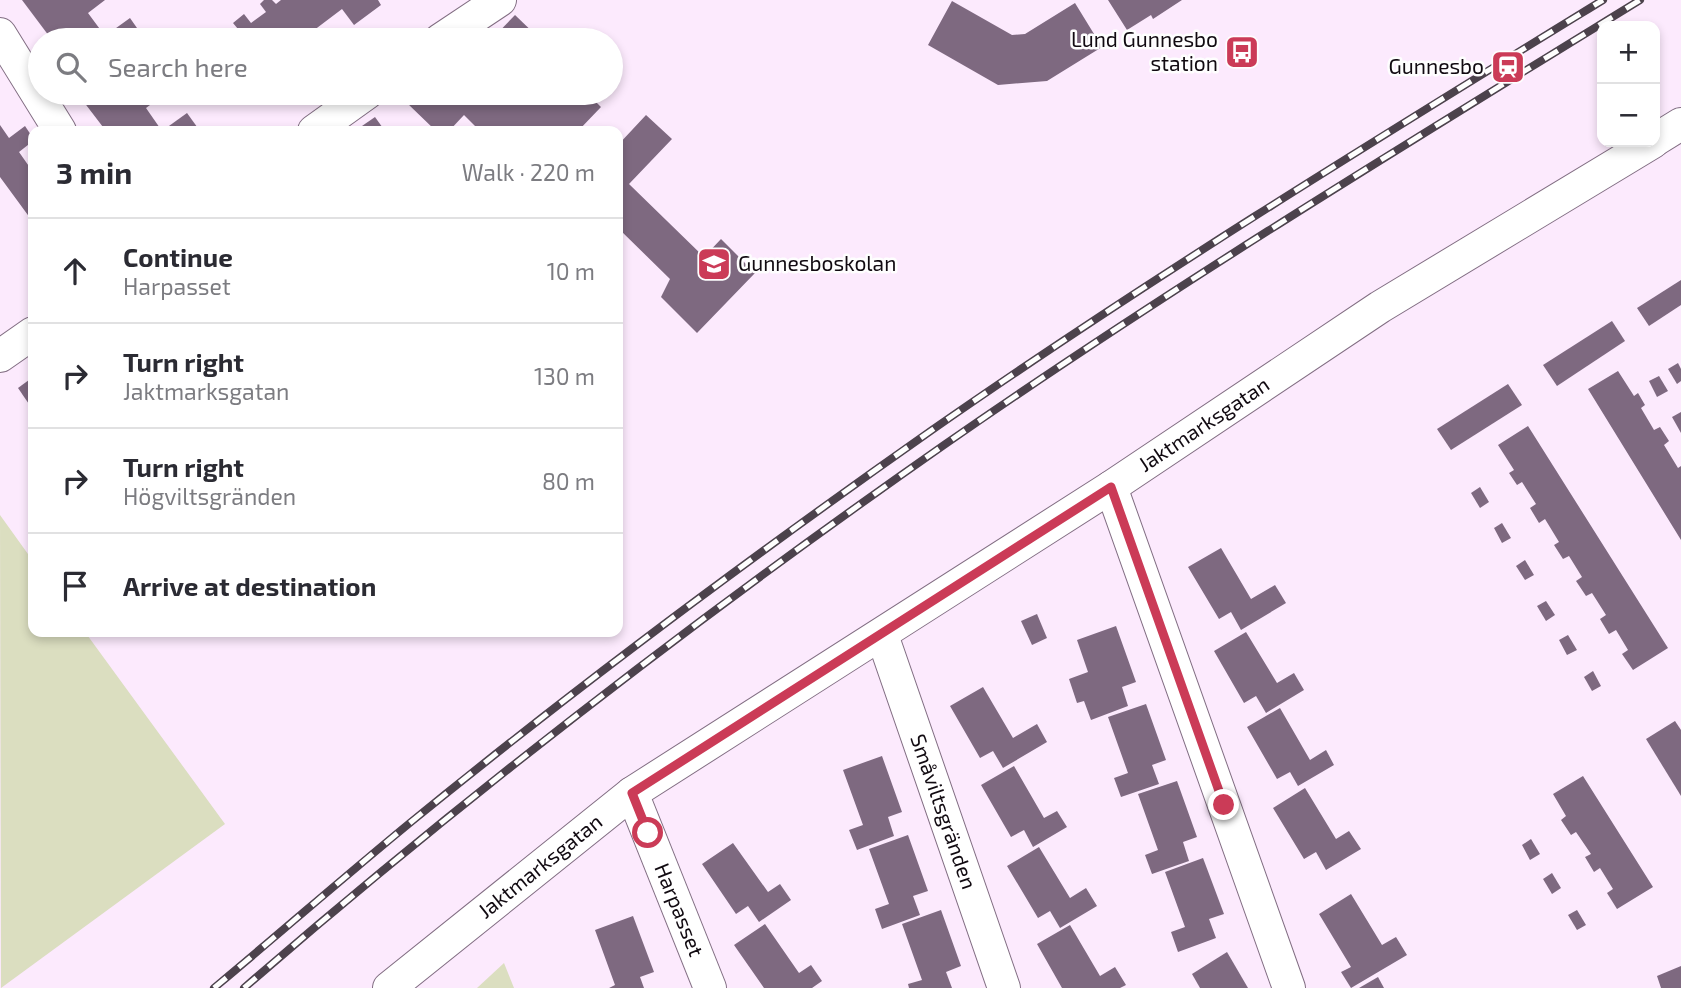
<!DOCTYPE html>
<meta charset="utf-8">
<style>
body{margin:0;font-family:"Exo 2",sans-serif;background:#f2f2f3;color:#2b2b33}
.controls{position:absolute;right:21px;top:21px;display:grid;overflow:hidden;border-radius:14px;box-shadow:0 4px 10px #0003}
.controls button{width:63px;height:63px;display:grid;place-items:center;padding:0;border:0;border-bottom:2px solid #e1e1e2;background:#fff;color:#2b2b33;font:35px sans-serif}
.stop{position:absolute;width:21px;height:21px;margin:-16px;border:5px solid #cb3b57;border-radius:50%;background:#fff}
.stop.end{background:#cb3b57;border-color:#fff;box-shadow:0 2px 7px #0008}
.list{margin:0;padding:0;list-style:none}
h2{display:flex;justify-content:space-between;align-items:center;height:91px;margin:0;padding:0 28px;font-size:30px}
h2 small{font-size:23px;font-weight:400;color:#7c7c81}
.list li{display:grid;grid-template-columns:46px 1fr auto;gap:21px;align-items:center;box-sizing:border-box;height:105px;padding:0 28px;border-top:2px solid #e1e1e2}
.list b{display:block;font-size:26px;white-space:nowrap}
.list p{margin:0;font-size:23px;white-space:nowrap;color:#7c7c81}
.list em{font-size:23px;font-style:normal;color:#7c7c81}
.icon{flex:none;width:38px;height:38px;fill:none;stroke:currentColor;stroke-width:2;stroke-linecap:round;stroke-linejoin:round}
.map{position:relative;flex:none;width:1681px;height:988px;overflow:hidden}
.search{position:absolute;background:#fff;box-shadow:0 4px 10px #0003;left:28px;top:28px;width:595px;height:77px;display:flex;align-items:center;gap:18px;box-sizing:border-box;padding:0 24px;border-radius:38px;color:#7c7c81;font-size:26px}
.panel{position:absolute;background:#fff;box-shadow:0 4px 10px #0003;left:28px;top:126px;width:595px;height:511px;border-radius:14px}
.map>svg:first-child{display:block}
.green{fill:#dbdec0}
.building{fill:#7e6980}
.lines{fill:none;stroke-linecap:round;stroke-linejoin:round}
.minor-casing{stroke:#826e83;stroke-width:34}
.minor{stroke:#fff;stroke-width:32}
.rail-casing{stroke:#4c424c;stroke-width:8}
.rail{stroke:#fefefe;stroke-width:5;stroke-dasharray:16;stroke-linecap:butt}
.route{stroke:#cb3b57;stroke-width:9}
.labels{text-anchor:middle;stroke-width:5;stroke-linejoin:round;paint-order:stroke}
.poi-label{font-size:21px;fill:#110a11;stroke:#fefefe;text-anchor:end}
.street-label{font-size:21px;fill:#110a11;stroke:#fefefe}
</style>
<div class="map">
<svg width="1681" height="988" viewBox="0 0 1681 988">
<rect width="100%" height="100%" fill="#fceafd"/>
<g class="green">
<path d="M0 515 33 561V632H85L225 824 1 988Z"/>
<path d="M504 963 514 988H477Z"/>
</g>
<g class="building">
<path d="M22 0H105L88 13 105 36 130 18 144 38 141 40H52Z"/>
<path d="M264 0H272L276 4 281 0H378L381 5 354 25 342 9 301 40H247L233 23 244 14 251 23 266 12 260 4Z"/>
<path d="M1108 0H1182L1153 19 1151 15 1127 30Z"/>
<path d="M952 1 1012 35 1025 34 1075 3 1102 47 1047 81 998 85 928 45Z"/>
<path d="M515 15 541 40H491Z"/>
<path d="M77 93H166L146 108 162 131H106Z"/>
<path d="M418 93H587L601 107 578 131H480L464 115 449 131H436L408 104Z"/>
<path d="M187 113 200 131H162Z"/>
<path d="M646 115 672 139 629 184 704 257 721 239 755 273 697 333 661 297 670 279 618 228V145Z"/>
<path d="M375 117 385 131H366L362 126Z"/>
<path d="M0 125 9 138 25 126 33 138V141L19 152 33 172V222L0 177Z"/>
<path d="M1681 280V305L1649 326 1637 308Z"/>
<path d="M1612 321 1625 341 1557 386 1543 365Z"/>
<path d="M1678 363 1681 369V381L1677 384 1668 369Z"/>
<path d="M1618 371 1634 396 1638 393 1645 405 1641 408 1654 430 1660 427 1669 441 1664 445 1678 468 1681 466V540L1588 389Z"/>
<path d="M1659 376 1668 391 1657 397 1649 381Z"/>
<path d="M33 377V410L18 388Z"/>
<path d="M1508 384 1522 405 1451 450 1437 429Z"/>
<path d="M1681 412V433L1672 417Z"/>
<path d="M1528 426 1668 648 1633 670 1622 654 1628 650 1616 630 1609 634 1600 619 1606 615 1592 593 1586 596 1576 581 1582 577 1569 556 1563 559 1554 545 1559 542 1545 519 1539 523 1530 508 1536 504 1522 482 1517 485 1509 473 1514 470 1498 445Z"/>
<path d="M1480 487 1489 502 1480 508 1471 493Z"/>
<path d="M1502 523 1511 538 1502 543 1494 528Z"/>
<path d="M1221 548 1251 599 1275 585 1286 603 1241 630 1231 612 1219 619 1188 567Z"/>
<path d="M1525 560 1534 575 1525 580 1516 566Z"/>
<path d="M1546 601 1555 615 1546 621 1537 606Z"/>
<path d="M1037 614 1047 638 1032 645 1021 621Z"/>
<path d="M1116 626 1136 682 1122 687 1128 706 1091 720 1084 701 1077 703 1069 679 1088 672 1077 640Z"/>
<path d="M1246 632 1277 683 1294 673 1304 690 1266 713 1256 696 1244 703 1214 651Z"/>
<path d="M1568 635 1577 650 1567 655 1559 640Z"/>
<path d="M1593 671 1601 686 1592 691 1584 677Z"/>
<path d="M983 687 1013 738 1037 724 1047 742 1003 768 993 751 980 758 950 706Z"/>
<path d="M1146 704 1166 760 1152 765 1159 784 1121 797 1114 778 1128 773 1108 717Z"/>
<path d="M1280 708 1310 760 1326 750 1334 765 1298 786 1290 772 1277 779 1247 727Z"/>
<path d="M1675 721 1681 730V796L1646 739Z"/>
<path d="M882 756 902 812 888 817 894 836 857 850 849 830 863 825 843 770Z"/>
<path d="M1014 766 1044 818 1057 811 1067 827 1033 847 1024 830 1011 837 981 785Z"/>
<path d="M1583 776 1653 887 1617 909 1607 893 1613 889 1600 868 1594 872 1585 857 1591 854 1576 832 1571 835 1561 820 1566 816 1553 794Z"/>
<path d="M1177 781 1197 837 1183 842 1189 861 1152 874 1145 855 1158 850 1138 794Z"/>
<path d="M1305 788 1336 839 1349 831 1361 849 1326 870 1316 852 1304 859 1273 808Z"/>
<path d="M908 835 928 891 913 896 920 915 882 929 875 909 889 904 869 849Z"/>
<path d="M1531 839 1540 854 1530 860 1522 845Z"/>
<path d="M733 843 768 892 780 884 791 900 759 922 748 906 736 914 702 864Z"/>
<path d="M1039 847 1070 898 1086 888 1097 906 1060 928 1050 911 1038 918 1007 866Z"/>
<path d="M1203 858 1224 914 1209 919 1216 938 1178 952 1171 932 1185 927 1165 872Z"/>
<path d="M1552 873 1561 888 1552 894 1543 879Z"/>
<path d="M1351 894 1382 945 1396 937 1407 955 1351 988 1341 972 1351 967 1319 914Z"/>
<path d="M941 910 961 966 946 972 952 988H909L908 984 922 980 902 924Z"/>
<path d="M1577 910 1586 925 1577 930 1568 915Z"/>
<path d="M633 916 654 972 640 977 644 988H609L615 985 595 930Z"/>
<path d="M765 924 799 973 811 965 822 981 812 988H764L734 945Z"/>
<path d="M1070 925 1100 976 1115 967 1126 985 1120 988H1062L1037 944Z"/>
<path d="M1227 952 1248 988H1200L1192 974Z"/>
<path d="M1681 966V988H1661L1657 976Z"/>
<path d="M1378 977 1384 988H1359Z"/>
</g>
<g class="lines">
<g class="minor-casing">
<g id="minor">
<path d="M0 34 60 131"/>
<path d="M440 40 500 0"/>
<path d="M314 131 367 93"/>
<path d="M1655 140 1681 124"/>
<path d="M0 356 33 333"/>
<path d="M1111 487 1289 988"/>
<path id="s1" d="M882 635 1004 988"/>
<path id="s2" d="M632 793 710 988"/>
<path id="s3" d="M389 988 632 793 1111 487 1380 307 1653 142"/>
</g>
</g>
<use href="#minor" class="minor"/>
<g class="rail-casing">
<g id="rail">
<path d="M214 988C280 933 344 877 411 822 579 685 754 555 932 430 1150 278 1377 139 1603 0"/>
<path d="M244 988C467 795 702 614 944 445 1170 288 1406 144 1640 0"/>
</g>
</g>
<use href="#rail" class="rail"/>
</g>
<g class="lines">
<path class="route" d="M648 833 632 793 1111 487 1224 805"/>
</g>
<defs>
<g id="bus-square" transform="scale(1.75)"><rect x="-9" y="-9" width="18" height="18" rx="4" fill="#cb3b57" stroke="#fefefe"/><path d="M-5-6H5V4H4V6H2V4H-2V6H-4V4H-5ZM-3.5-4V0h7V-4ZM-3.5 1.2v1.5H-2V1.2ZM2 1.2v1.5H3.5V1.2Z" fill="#fff"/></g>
<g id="station-square" transform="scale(1.75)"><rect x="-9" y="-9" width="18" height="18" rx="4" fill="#cb3b57" stroke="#fefefe"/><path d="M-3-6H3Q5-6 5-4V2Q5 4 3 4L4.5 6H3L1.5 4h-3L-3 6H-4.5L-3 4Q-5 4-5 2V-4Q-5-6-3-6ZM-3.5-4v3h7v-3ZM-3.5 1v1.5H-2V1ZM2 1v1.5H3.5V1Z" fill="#fff"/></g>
<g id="school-square" transform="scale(1.75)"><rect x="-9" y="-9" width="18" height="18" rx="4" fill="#cb3b57" stroke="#fefefe"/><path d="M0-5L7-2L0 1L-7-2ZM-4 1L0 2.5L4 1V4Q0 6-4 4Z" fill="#fff"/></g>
</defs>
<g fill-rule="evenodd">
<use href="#bus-square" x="1242" y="52"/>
<use href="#station-square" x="1508" y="67"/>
<use href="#school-square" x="714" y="264"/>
</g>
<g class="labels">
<g class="poi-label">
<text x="1218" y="47">Lund Gunnesbo<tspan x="1218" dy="24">station</tspan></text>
<text x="1484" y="74">Gunnesbo</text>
<text x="738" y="271" text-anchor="start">Gunnesboskolan</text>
</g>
<g class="street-label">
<text dy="7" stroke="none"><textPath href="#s3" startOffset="992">Jaktmarksgatan</textPath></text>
<text dy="7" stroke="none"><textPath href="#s1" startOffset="187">Småviltsgränden</textPath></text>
<text dy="7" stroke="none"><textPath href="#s3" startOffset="194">Jaktmarksgatan</textPath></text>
<text dy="7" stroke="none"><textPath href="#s2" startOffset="126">Harpasset</textPath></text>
</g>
</g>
</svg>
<div class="controls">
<button>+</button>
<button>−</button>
</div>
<div class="stop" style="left:648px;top:833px"></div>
<div class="stop end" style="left:1224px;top:805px"></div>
<div class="search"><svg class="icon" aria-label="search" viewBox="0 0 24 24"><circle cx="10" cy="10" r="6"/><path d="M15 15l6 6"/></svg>Search here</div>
<section class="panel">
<h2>3 min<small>Walk · 220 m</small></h2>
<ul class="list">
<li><svg class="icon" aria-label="ahead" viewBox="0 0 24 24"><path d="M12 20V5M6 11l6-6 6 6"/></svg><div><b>Continue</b><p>Harpasset</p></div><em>10 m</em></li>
<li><svg class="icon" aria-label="right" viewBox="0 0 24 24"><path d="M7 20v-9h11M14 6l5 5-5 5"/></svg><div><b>Turn right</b><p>Jaktmarksgatan</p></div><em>130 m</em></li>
<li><svg class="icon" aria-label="right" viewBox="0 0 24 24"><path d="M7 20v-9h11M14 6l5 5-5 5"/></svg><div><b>Turn right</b><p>Högviltsgränden</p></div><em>80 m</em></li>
<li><svg class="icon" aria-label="arrive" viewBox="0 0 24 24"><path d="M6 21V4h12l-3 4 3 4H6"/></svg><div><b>Arrive at destination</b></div></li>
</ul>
</section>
</div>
